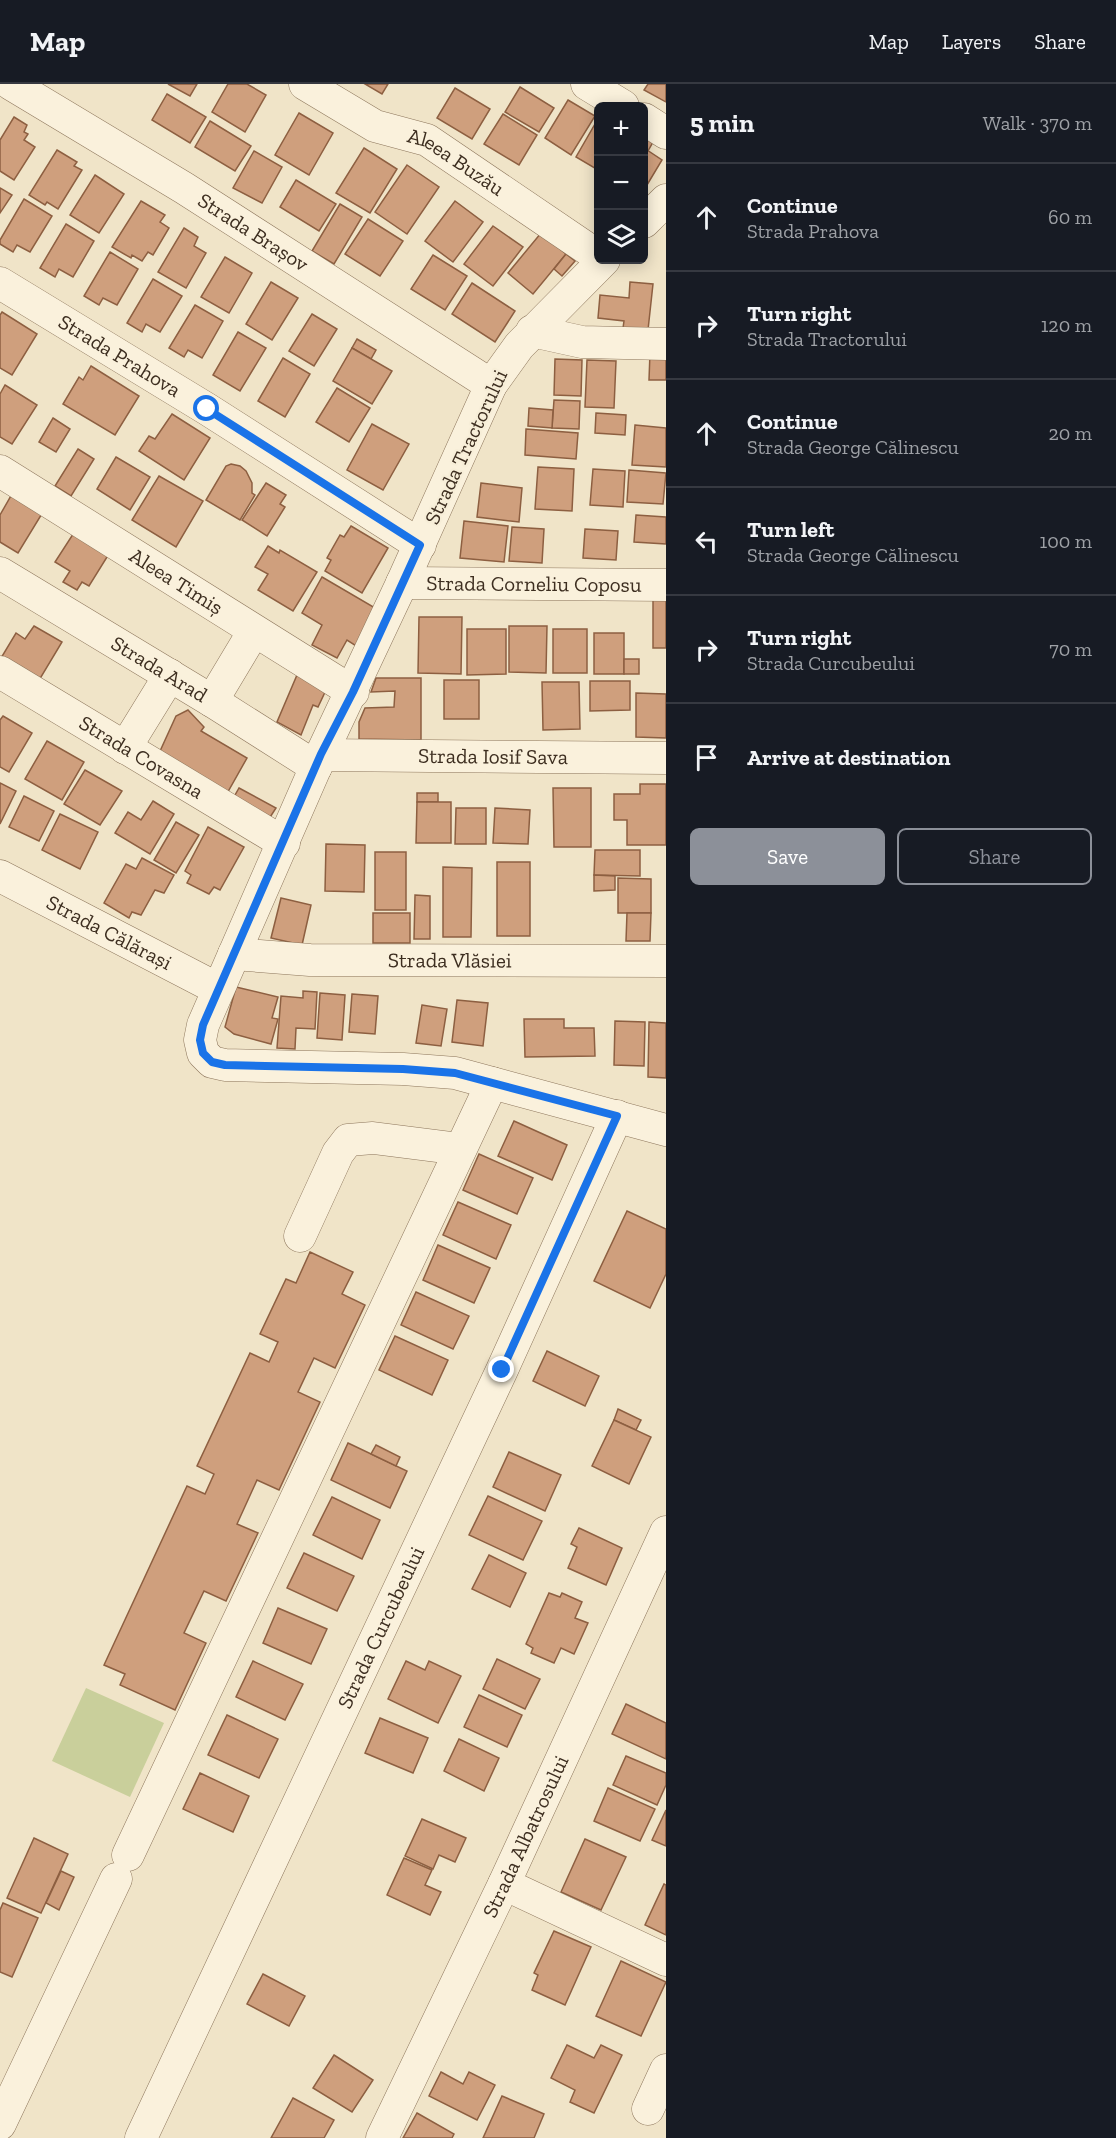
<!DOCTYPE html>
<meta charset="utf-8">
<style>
body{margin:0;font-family:"Zilla Slab",serif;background:#20242c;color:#f1f3f6}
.controls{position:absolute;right:18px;top:18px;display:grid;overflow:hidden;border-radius:9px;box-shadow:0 3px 15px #0003}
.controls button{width:54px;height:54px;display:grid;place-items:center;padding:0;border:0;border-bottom:2px solid #363941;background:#171b24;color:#f1f3f6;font:30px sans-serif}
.stop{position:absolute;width:18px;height:18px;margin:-14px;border:4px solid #1a73e8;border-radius:50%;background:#fff}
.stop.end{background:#1a73e8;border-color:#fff;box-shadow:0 2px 6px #0008}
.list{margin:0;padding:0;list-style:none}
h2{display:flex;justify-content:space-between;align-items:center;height:78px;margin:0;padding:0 24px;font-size:26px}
h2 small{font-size:20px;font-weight:400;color:#9ea1a6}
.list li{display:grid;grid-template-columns:39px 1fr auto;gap:18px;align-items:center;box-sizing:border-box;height:108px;padding:0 24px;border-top:2px solid #363941}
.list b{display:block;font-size:22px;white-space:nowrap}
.list p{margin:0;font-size:20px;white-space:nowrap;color:#9ea1a6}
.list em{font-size:20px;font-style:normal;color:#9ea1a6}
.actions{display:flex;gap:12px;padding:18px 24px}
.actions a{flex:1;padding:14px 0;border:2px solid #8c9099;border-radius:9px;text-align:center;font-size:21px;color:#8c9099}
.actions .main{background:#8c9099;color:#fff}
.icon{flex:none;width:33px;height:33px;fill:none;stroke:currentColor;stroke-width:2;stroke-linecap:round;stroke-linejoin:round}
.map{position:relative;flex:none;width:666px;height:2054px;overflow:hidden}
header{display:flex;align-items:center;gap:36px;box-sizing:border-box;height:84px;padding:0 30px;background:#171b24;border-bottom:2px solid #363941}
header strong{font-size:28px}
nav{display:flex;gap:33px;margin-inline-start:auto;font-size:21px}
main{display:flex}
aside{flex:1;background:#171b24}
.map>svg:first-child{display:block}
.park{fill:#c9cf9b}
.building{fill:#cf9f7d;stroke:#8d5f41;stroke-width:1.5}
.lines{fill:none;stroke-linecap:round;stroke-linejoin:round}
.minor-casing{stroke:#8d765c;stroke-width:33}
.minor{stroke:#faf1dc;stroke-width:32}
.route{stroke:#1a73e8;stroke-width:8}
.labels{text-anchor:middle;stroke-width:4.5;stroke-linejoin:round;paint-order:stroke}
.street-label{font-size:21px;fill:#3d2e20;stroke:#f7eed8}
</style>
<header>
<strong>Map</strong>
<nav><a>Map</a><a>Layers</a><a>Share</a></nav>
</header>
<main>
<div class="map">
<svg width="666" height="2054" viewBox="0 0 666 2054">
<rect width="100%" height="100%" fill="#f0e4c8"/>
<path class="park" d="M86 1604 164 1639 130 1713 52 1677Z"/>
<g class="building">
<path d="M168 0H197L190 12Z"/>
<path d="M228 0H247L266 11 245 48 212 28Z"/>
<path d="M365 0H388L382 10Z"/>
<path d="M648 0H666V18L644 6Z"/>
<path d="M520 3 554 24 539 48 505 28Z"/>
<path d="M455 4 490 25 472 55 437 34Z"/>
<path d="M167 10 206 33 190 59 152 36Z"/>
<path d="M568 16 595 32 571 71 545 54Z"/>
<path d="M299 29 333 49 309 91 275 71Z"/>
<path d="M503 30 537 51 519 81 484 60Z"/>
<path d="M14 33 27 41 24 48 28 50 24 56 35 63 14 96 0 87V56Z"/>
<path d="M210 37 251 62 235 87 195 63Z"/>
<path d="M595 40 598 42V86L576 73Z"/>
<path d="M644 52 653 58 648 67 644 64Z"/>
<path d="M364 64 397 85 370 129 336 109Z"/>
<path d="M644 64 662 76 644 106Z"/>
<path d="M57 66 77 78 74 82 82 86 58 125 47 118 45 121 29 111Z"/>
<path d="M254 67 282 83 262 119 233 104Z"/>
<path d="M407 81 439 103 407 150 375 128Z"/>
<path d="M95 91 124 110 99 149 70 131Z"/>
<path d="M296 96 336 120 319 147 280 123Z"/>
<path d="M0 104 12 111 0 129Z"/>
<path d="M24 115 52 132 30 168 17 161 13 168 0 160V156Z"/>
<path d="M141 117 165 131 160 138 169 144 153 171 148 168 142 177 132 171 131 174 112 163Z"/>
<path d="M455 117 483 138 453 178 425 157Z"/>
<path d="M340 120 362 133 334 180 312 167Z"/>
<path d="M368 135 403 157 380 192 345 170Z"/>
<path d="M66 140 94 157 73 193 59 185 55 193 40 184Z"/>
<path d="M493 142 523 163 493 202 464 180Z"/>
<path d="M184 144 198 153 194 162 206 169 186 204 158 188Z"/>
<path d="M541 149 566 170 533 210 508 189Z"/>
<path d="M110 168 138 185 117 221 103 214 99 221 84 212Z"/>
<path d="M566 170 575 177 562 192 554 185Z"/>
<path d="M433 171 467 192 445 226 411 205Z"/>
<path d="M225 173 252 189 229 229 201 213Z"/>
<path d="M153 195 182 212 160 248 146 240 142 248 127 239Z"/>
<path d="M271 198 298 214 272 256 246 240Z"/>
<path d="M630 198 653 200 648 246 623 244 624 237 598 234 600 211 629 214Z"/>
<path d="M472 199 515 227 495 258 452 230Z"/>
<path d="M195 221 223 237 202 274 188 266 184 273 169 264Z"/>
<path d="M2 228 37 250 12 291 0 284V231Z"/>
<path d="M312 230 337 245 314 282 289 267Z"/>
<path d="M238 248 266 264 240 307 213 291Z"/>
<path d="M357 255 376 266 371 275 352 264Z"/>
<path d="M352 264 392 287 372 320 333 297Z"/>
<path d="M650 269 666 270V296H649Z"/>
<path d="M283 274 310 290 285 333 258 317Z"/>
<path d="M555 275 582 276 581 312 554 311Z"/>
<path d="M587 276 616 277 614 324 585 323Z"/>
<path d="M91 282 139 312 115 351 63 320 79 293 83 296Z"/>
<path d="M5 301 37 321 12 360 0 353V310Z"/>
<path d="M337 304 370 324 349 358 316 338Z"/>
<path d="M554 316 580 317 579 345 552 344Z"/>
<path d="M529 324 553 326 552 344 528 342Z"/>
<path d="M596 329 626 331 625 351 595 349Z"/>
<path d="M172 330 210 354 184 396 139 367 149 352 155 355Z"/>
<path d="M53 334 70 345 56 368 39 358Z"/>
<path d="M372 340 409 360 383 406 347 386Z"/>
<path d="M635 341 666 344V383L632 381Z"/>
<path d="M526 345 578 349 576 375 525 371Z"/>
<path d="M78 365 94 375 71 412 55 402Z"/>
<path d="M116 373 150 393 130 426 97 405Z"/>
<path d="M231 380 240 382 246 387 252 399V409L255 411 240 436 206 416 226 382Z"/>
<path d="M538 383 574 385 572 427 535 425Z"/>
<path d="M593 385 625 387 623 423 590 421Z"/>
<path d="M629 386 666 389 663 420 627 418Z"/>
<path d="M159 392 203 417 176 463 132 436Z"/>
<path d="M266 399 286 411 280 420 285 423 267 452 242 436Z"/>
<path d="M481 399 522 404 519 438 477 433Z"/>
<path d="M12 410 43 428 18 469 0 458V431Z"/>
<path d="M636 431 666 433V460L634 458Z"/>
<path d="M464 437 508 442 504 478 460 474Z"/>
<path d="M351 442 388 464 362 509 325 487 331 476 327 474 340 451 344 453Z"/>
<path d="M512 443 544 445 542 479 509 477Z"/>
<path d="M77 444 112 465 89 502 82 498 77 506 63 498 70 487 55 478Z"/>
<path d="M585 445 618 447 616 476 583 474Z"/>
<path d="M268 462 279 469 280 466 317 488 293 527 258 506 268 490 255 483Z"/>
<path d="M322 493 382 528 364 567 347 556 337 574 312 561 322 541 302 529Z"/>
<rect x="653" y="514" width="13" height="50"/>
<path d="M419 533H462L461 590 418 589Z"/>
<path d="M34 542 62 558 38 598 1 574 16 549 25 555Z"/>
<path d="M509 542H547L546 589 509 588Z"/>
<path d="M467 545H506V590L467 591Z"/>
<rect x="553" y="545" width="34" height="44"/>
<rect x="594" y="549" width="30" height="41"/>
<rect x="624" y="575" width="15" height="15"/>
<path d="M297 591 327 604 318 623 313 621 301 651 277 638Z"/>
<path d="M376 594H421V656L359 655V638L365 624 394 623 395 607 371 608Z"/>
<rect x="444" y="596" width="35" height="39"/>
<path d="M590 597H630V626L590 627Z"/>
<path d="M542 598H579L580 645 543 646Z"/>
<path d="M636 609 666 610V654L636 653Z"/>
<path d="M188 626 204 643 201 647 247 674 225 713 156 676 176 632Z"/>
<path d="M3 632 32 649 9 688 0 683V636Z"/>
<path d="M47 657 84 678 62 716 25 695Z"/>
<path d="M85 686 122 707 100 741 64 720Z"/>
<path d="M0 699 16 707 0 740Z"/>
<path d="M640 700H666V761H627V736H614V710H640Z"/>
<path d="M239 704 276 724 265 741 230 720Z"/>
<path d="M553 704H591V763H554Z"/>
<rect x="417" y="709" width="21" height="9"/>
<path d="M24 712 54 727 39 757 9 743Z"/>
<path d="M153 717 174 730 150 770 115 749 128 728 141 736Z"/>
<path d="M417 718H451V759H416Z"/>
<path d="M456 724H486V760H455Z"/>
<path d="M495 724 530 726 528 760 493 759Z"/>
<path d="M60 730 98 748 80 785 42 766Z"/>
<path d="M176 738 199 751 176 789 154 776Z"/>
<path d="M208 743 244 763 220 806 214 803 209 810 187 799 191 791 185 787Z"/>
<path d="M326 760 365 761 364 808 325 807Z"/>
<path d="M595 766H640V792L594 791Z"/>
<rect x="375" y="768" width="31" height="58"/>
<path d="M142 774 174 791 164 809 155 806 141 831 132 828 129 834 104 819 126 780 136 785Z"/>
<rect x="497" y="778" width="33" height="74"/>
<path d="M443 783 472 784 471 853H443Z"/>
<path d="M594 791 615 792V806L594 807Z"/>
<path d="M618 794 651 795V829H618Z"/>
<path d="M415 811 430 812V855H414Z"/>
<path d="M281 814 311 821 302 861 271 854Z"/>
<rect x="373" y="829" width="37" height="30"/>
<path d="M627 829H651L650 857H626Z"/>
<path d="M236 903 278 913 272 934 278 935 271 960 234 950 225 943Z"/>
<path d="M303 907 317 908 315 945 296 944 295 965 277 964 281 912 303 914Z"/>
<path d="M320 909 345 911 342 956 317 954Z"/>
<path d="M352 910 378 912 375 950 349 948Z"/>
<path d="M457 916 488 919 483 962 452 958Z"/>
<path d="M422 921 447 925 441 962 416 959Z"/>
<path d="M524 935H564V944H594L595 972 525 973Z"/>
<path d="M615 937 645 938 644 982 614 981Z"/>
<path d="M649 938 666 939V994L648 993Z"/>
<path d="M514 1037 567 1061 552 1096 498 1072Z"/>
<path d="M479 1070 533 1094 517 1130 463 1106Z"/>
<path d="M458 1118 511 1141 496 1175 443 1151Z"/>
<path d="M627 1127 666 1145V1190L650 1224 594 1197Z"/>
<path d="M438 1161 490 1184 474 1219 423 1196Z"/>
<path d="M310 1168 353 1188 342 1210 365 1221 335 1284 314 1274 298 1308 320 1318 279 1406 257 1396 237 1440 258 1449 226 1517 204 1507 184 1549 206 1559 175 1626 120 1601 125 1590 104 1581 187 1402 205 1410 214 1390 197 1382 250 1269 269 1278 278 1258 260 1250 286 1195 296 1199Z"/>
<path d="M416 1208 469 1232 453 1265 401 1241Z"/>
<path d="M395 1252 448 1276 432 1311 379 1286Z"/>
<path d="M547 1267 599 1292 585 1322 533 1297Z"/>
<path d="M618 1325 641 1336 636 1346 614 1336Z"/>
<path d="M614 1336 651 1353 629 1400 592 1382Z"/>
<path d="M348 1359 407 1387 390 1424 331 1396Z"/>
<path d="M376 1361 400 1373 396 1382 371 1370Z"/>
<path d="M509 1368 561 1391 545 1427 493 1403Z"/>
<path d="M488 1412 542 1437 523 1476 469 1451Z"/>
<path d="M332 1413 380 1436 362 1475 313 1451Z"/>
<path d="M579 1444 622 1464 606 1501 568 1484 577 1463 571 1460Z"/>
<path d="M304 1469 354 1492 337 1527 287 1504Z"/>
<path d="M489 1471 526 1489 510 1523 472 1505Z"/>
<path d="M549 1509 560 1513 562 1509 582 1518 575 1534 588 1539 574 1570 561 1564 554 1579 531 1569 533 1564 526 1560Z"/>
<path d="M278 1524 327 1545 311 1580 263 1559Z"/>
<path d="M497 1575 540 1595 525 1625 483 1605Z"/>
<path d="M253 1577 303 1600 285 1636 236 1613Z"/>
<path d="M406 1577 425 1586 429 1577 461 1592 438 1639 388 1615Z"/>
<path d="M479 1611 522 1631 507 1663 464 1643Z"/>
<path d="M626 1620 666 1639V1675L612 1650Z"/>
<path d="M227 1631 278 1655 259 1694 208 1671Z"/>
<path d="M380 1634 428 1654 413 1689 365 1669Z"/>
<path d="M459 1655 499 1674 484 1707 444 1687Z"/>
<path d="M626 1672 666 1689V1701L657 1721 613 1701Z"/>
<path d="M200 1689 249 1712 233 1748 183 1725Z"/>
<path d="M608 1704 655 1725 640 1757 594 1737Z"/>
<path d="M666 1726V1762L652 1756Z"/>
<path d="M422 1735 466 1754 455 1778 439 1771 433 1785 405 1772Z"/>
<path d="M34 1754 68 1770 41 1829 7 1814Z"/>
<path d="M585 1755 626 1773 601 1826 561 1808Z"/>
<path d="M404 1774 432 1786 425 1801 441 1808 430 1831 387 1811Z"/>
<path d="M61 1787 74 1793 59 1826 46 1819Z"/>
<path d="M664 1800 666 1801V1851L645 1841Z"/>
<path d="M3 1819 38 1834 12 1893 0 1888V1826Z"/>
<path d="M554 1847 591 1863 565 1921 532 1906 538 1891 534 1889Z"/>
<path d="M621 1877 666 1898 641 1952 596 1932Z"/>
<path d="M263 1890 305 1912 289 1942 247 1920Z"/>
<path d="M567 1961 594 1974 601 1961 622 1971 594 2029 570 2018 575 2006 551 1994Z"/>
<path d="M334 1971 373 1996 352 2028 313 2004Z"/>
<path d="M441 1988 463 2000 469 1988 495 2001 477 2036 429 2012Z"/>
<path d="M502 2012 544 2030 534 2054H483Z"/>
<path d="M293 2014 334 2036 324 2054H271Z"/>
<path d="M417 2029 454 2050 452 2054H403Z"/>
</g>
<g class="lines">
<g class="minor-casing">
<g id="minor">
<path id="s1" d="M11 0 184 104 491 301"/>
<path id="s2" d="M305 0 375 42 427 56 598 172"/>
<path d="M587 0 623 22"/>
<path d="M644 35 666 49"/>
<path d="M644 138 666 116"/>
<path d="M604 176 519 262 491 301 402 499 321 671 203 941 200 956 203 969 212 978 225 981 403 985 455 989 666 1046"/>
<path id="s3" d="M0 199 207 325 420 461"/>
<path d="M532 247 582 258 666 260"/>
<path id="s4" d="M0 387 353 608"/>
<path id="s5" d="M0 489 212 617 316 683"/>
<path id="s6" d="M402 499 666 501"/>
<path id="s7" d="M0 588 284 759"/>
<path d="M212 617 254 547"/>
<path d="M125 664 170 591"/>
<path id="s8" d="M321 671 666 674"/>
<path id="s9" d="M0 792 218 905"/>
<path id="s10" d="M234 870 310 876 666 877"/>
<path d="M300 1152 338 1069 348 1056 373 1054 460 1065"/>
<path d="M128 1771 492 999"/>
<path d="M504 1800 666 1876"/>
<path d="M648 2025 666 1986"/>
<path d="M0 2040 116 1795"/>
<path id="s11" d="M141 2054 502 1286 617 1032"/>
<path id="s12" d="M382 2054 504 1800 666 1448"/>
</g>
</g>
<use href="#minor" class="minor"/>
</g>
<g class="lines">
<path class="route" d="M207 325 420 461 353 608 321 670 203 941 200 956 203 969 212 978 225 981 403 985 455 989 617 1032 502 1286"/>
</g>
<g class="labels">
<g class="street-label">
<text dy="7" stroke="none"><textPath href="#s2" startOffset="171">Aleea Buzău</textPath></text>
<text dy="7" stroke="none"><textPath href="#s1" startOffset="284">Strada Brașov</textPath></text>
<text dy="7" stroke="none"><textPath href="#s3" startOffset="140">Strada Prahova</textPath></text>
<text transform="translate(466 363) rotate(-65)" y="7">Strada Tractorului</text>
<text dy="7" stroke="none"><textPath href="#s4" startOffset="208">Aleea Timiș</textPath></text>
<text dy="7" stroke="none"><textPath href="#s6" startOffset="132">Strada Corneliu Coposu</textPath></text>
<text dy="7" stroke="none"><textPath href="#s5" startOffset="186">Strada Arad</textPath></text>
<text dy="7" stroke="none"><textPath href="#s8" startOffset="172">Strada Iosif Sava</textPath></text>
<text dy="7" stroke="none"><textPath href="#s7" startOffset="165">Strada Covasna</textPath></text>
<text dy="7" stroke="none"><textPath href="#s9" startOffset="123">Strada Călărași</textPath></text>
<text dy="7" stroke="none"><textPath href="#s10" startOffset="216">Strada Vlăsiei</textPath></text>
<text dy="7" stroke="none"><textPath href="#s11" startOffset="564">Strada Curcubeului</textPath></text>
<text dy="7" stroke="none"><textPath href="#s12" startOffset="334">Strada Albatrosului</textPath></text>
</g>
</g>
</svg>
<div class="controls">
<button>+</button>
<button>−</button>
<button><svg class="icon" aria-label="layers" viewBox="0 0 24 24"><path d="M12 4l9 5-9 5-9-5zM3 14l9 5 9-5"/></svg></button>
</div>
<div class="stop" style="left:207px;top:325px"></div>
<div class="stop end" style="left:502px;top:1286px"></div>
</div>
<aside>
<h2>5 min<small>Walk · 370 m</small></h2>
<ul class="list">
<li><svg class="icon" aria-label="ahead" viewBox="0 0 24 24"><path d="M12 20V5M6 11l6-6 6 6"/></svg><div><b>Continue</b><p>Strada Prahova</p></div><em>60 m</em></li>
<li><svg class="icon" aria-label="right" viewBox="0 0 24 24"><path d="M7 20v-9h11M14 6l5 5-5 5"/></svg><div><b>Turn right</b><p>Strada Tractorului</p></div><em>120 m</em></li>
<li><svg class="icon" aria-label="ahead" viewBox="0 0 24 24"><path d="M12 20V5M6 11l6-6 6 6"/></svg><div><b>Continue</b><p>Strada George Călinescu</p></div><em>20 m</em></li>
<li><svg class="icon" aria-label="left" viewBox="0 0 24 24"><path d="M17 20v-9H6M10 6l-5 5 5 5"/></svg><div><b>Turn left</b><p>Strada George Călinescu</p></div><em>100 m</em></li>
<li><svg class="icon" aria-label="right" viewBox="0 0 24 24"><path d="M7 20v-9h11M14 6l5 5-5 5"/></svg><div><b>Turn right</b><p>Strada Curcubeului</p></div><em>70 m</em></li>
<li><svg class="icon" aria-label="arrive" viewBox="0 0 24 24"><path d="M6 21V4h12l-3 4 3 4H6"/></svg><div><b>Arrive at destination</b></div></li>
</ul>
<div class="actions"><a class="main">Save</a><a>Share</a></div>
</aside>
</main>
